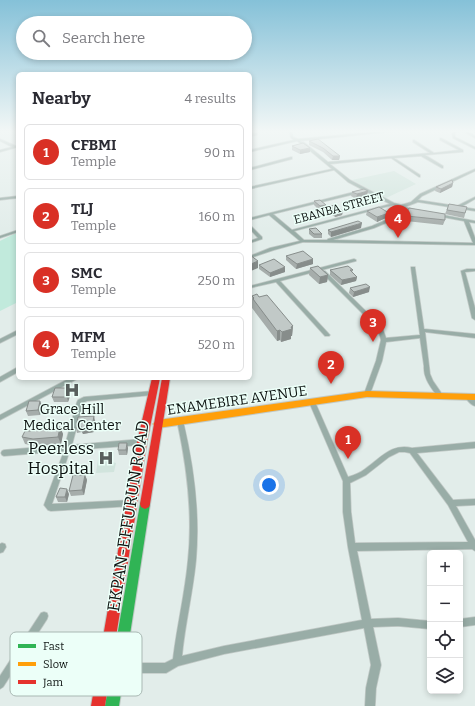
<!DOCTYPE html>
<meta charset="utf-8">
<style>
body{margin:0;font-family:Bitter,serif;background:#f2f2f3;color:#2b2b33}
.controls{position:absolute;right:12px;bottom:12px;display:grid;overflow:hidden;border-radius:6px;box-shadow:0 2px 6px #0003}
.controls button{width:36px;height:36px;display:grid;place-items:center;padding:0;border:0;border-bottom:1px solid #e1e1e2;background:#fff;color:#2b2b33;font:20px sans-serif}
.you{position:absolute;left:269px;top:485px;width:14px;height:14px;margin:-10px;border:3px solid #fff;border-radius:50%;background:#1a73e8;box-shadow:0 0 0 6px #1a73e833}
.badge{display:grid;place-items:center;width:26px;height:26px;border-radius:50%;background:#d93025;color:#fff;font-size:13px;font-weight:700}
.pin{position:absolute;translate:-50% -33px;filter:drop-shadow(0 1px 2px #0008)}
.pin::after{content:'';position:absolute;top:21px;width:14px;height:12px;background:inherit;clip-path:polygon(0 0,100% 0,50% 100%)}
.list{margin:0;padding:0;list-style:none}
h2{display:flex;justify-content:space-between;align-items:center;height:52px;margin:0;padding:0 16px;font-size:17px}
h2 small{font-size:13px;font-weight:400;color:#7c7c81}
.list li{display:grid;grid-template-columns:26px 1fr auto;gap:12px;align-items:center;box-sizing:border-box;height:56px;margin:0 8px 8px;padding:0 8px;border:1px solid #e1e1e2;border-radius:6px}
.list b{display:block;font-size:15px;white-space:nowrap}
.list p{margin:0;font-size:13px;white-space:nowrap;color:#7c7c81}
.list em{font-size:13px;font-style:normal;color:#7c7c81}
.icon{flex:none;width:22px;height:22px;fill:none;stroke:currentColor;stroke-width:2;stroke-linecap:round;stroke-linejoin:round}
.map{position:relative;flex:none;width:475px;height:706px;overflow:hidden}
.search{position:absolute;background:#fff;box-shadow:0 2px 6px #0003;left:16px;top:16px;width:236px;height:44px;display:flex;align-items:center;gap:10px;box-sizing:border-box;padding:0 14px;border-radius:22px;color:#7c7c81;font-size:15px}
.panel{position:absolute;background:#fff;box-shadow:0 2px 6px #0003;left:16px;top:72px;width:236px;height:308px;border-radius:6px}
.map>svg:first-child{display:block}
.built{fill:#d1e4dd}
.green{fill:#c1eadc}
.lines{fill:none;stroke-linecap:round;stroke-linejoin:round}
.street-casing{stroke:#c1c9c6;stroke-width:1.5}
.fast-casing{stroke:#c1c9c6;stroke-width:2}
.slow-casing{stroke:#c1c9c6;stroke-width:2}
.jam-casing{stroke:#c1c9c6;stroke-width:2}
.street{fill:#99ada7;fill-rule:evenodd}
.fast{fill:#30b455;fill-rule:evenodd}
.slow{fill:#ff9f0a;fill-rule:evenodd}
.jam{fill:#e5322d;fill-rule:evenodd}
.wall{fill:#a6adab}
.shaded-wall{fill:#878d8b}
.building{fill:#c1c9c7;stroke:#878d8b}
.labels{text-anchor:middle;stroke-width:3;stroke-linejoin:round;paint-order:stroke}
.far-street-label{font-size:12px;fill:#0d1311;stroke:#ecfff8}
.street-label{font-size:14px;fill:#0d1311;stroke:#ecfff8}
.poi-label{font-size:14px;fill:#0d1311;stroke:#ecfff8}
.near-poi-label{font-size:17px;fill:#0d1311;stroke:#ecfff8;text-anchor:end}
.near-street-label{font-size:17px;fill:#0d1311;stroke:#ecfff8}
.key{fill:#ecfff8;stroke:#a9b8b3;stroke-width:1}
.key-label{font-size:11px;fill:#0d1311}
</style>
<div class="map">
<svg width="475" height="706" viewBox="0 0 475 706">
<rect width="100%" height="100%" fill="#e2edea"/>
<g class="built">
<path d="M394 171 416 184 386 198 352 180Z"/>
<path d="M114 452 112 462 116 463 114 472 96 473 99 453Z"/>
</g>
<path class="green" d="M18 232V302L0 311V241Z"/>
<g class="lines">
<g class="street-casing">
<g id="street">
<path d="M289 131H292L293 137 298 139 383 131H397L300 141 305 143 328 162 430 153 413 142V140H414L434 153 459 150 440 140V138H441L463 150V152H462L425 155 443 166V168H442L421 156 394 158 420 175V177H419L391 158 330 164 350 180 394 203 401 205 411 202 420 194 475 169V171L422 196 418 200 457 206 475 197V199L461 207 475 209V211L418 202 405 207 416 210V212L408 210 405 215 374 228 333 240 473 243 464 221 437 216 436 215 438 214 475 221V223L469 222 475 238V245L303 242 274 250 250 258V256L270 248 300 241 269 215 250 220V218L358 191H359V193L273 214 292 230 390 204 348 182 334 170 250 189V187L332 169 303 145 297 141 250 152V150L294 140 291 138ZM393 205 399 208 404 209 402 213 372 226 328 239 327 240H304L294 231Z"/>
<path d="M454 131H458L455 133V137L475 147V149L453 138 452 133Z"/>
<path d="M463 131H467L475 136V138Z"/>
<path d="M256 133H257V135L250 136V134Z"/>
<path d="M0 139 16 146 18 145V147L0 152V150L12 147 0 141Z"/>
<path d="M291 157H292V159L250 170V168Z"/>
<path d="M18 196V198L0 200V198Z"/>
<path d="M250 226H251L262 237V239L250 243V241L258 238 250 229Z"/>
<path d="M18 230V232L0 238V236Z"/>
<path d="M354 259 356 260V261L280 281 329 334 330 335 329 336H325L276 282 250 288V286Z"/>
<path d="M411 267H415V268L424 329 475 334V338L425 332 430 374 433 381 444 397 443 399H439C432 388 423 379 424 366L420 338 386 342 382 361 370 394 369 396H365L364 394 376 361 381 340 378 329 321 272V271H325L382 327 386 338 420 335 411 268Z"/>
<path d="M467 269H475V271L465 272 475 308V320L472 318 461 271Z"/>
<path d="M18 330V334L0 343V339Z"/>
<path d="M18 367V372L0 382V377Z"/>
<path d="M70 378H78L77 379 0 420V415Z"/>
<path d="M153 391H155L156 393 155 395H153L87 401 83 403 72 445 142 439 144 440 145 442 144 444 142 445 70 450 52 504 133 500 136 501 137 503 136 505 133 506 51 511 48 510 44 505 64 451 4 456 2 455 1 453 2 451 4 450 65 445 77 402 78 400 84 397Z"/>
<path d="M466 395H470L475 400V406C471 405 467 400 465 397Z"/>
<path d="M310 400H314L315 402 348 477C354 475 360 473 365 469 381 458 391 443 412 448L475 442V448L417 453 453 500 475 499V505L456 506 475 540V551L472 549 357 551 371 619 398 618 430 621V629L398 626 373 627 381 665 376 688 375 706H365L366 688 371 665 364 628 224 654 178 666 166 673H118L115 671 113 668 115 665 118 663H165L173 659C177 626 185 593 188 560 193 513 187 467 177 421L178 419H182L183 421C194 467 200 513 196 560 193 592 185 624 182 656L224 646 362 620 348 547 343 512V481L309 402ZM399 452H405L410 453 448 505 468 542 355 543 351 512 350 483 366 475 389 457Z"/>
<path d="M2 543 5 544 6 547 3 552 0 553V544Z"/>
<path d="M44 612 47 613 48 616 47 619 3 687 0 689V676L41 613Z"/>
<path d="M475 617V625L460 627V619Z"/>
</g>
</g>
<g class="fast-casing">
<path id="fast" d="M145 499 149 501 150 504 119 706H105L140 504 141 501Z"/>
</g>
<g class="slow-casing">
<path id="slow" d="M367 391 475 394V400L367 397 158 428 155 426 153 424 155 422 158 420Z"/>
</g>
<g class="jam-casing">
<g id="jam">
<path d="M152 378H160L147 442 105 706H91L137 442Z"/>
<path d="M162 378H170L150 504 149 507 145 509 141 507 140 504Z"/>
</g>
</g>
<use href="#street" class="street"/>
<use href="#fast" class="fast"/>
<use href="#slow" class="slow"/>
<use href="#jam" class="jam"/>
</g>
<g class="wall">
<path d="M309 141 340 156 339 160H332L323 152 309 145Z"/>
<path d="M292 146 310 148V152L300 154 292 150Z"/>
<path d="M453 183 452 187 440 193 435 191 436 187Z"/>
<path d="M368 191 367 195 356 199 351 196 352 192Z"/>
<path d="M314 201 326 205 325 209 320 211 314 205Z"/>
<path d="M449 204 467 207 464 218 445 214Z"/>
<path d="M328 207 343 211 342 215 335 217 327 211Z"/>
<path d="M408 210 445 220 443 225 406 221Z"/>
<path d="M367 211 389 213 388 217 377 222 366 215Z"/>
<path d="M361 228 331 237 328 234V230Z"/>
<path d="M309 229 322 234V238H314L309 234Z"/>
<path d="M286 256 313 264 296 269 286 260Z"/>
<path d="M259 265 285 272 270 277 259 269Z"/>
<path d="M310 268 328 275 327 282 319 284 309 275Z"/>
<path d="M330 270H353L352 272 357 277 356 281 341 285 330 275Z"/>
<path d="M350 288 369 292 353 297 349 293Z"/>
<path d="M252 296 259 297 293 326 292 336H291V339L281 342 280 340 277 341 252 308Z"/>
<path d="M69 388 71 393 68 402H54L52 397Z"/>
<path d="M40 401 42 406 40 415 28 416 26 411Z"/>
<path d="M95 421 94 432 83 434 82 432 77 433 76 428Z"/>
<path d="M60 427 63 434 61 444 36 446 25 444 22 437Z"/>
<path d="M128 448 127 455H119L118 450Z"/>
<path d="M85 475 87 480 84 495 71 496 69 491Z"/>
<path d="M69 494 67 502H58L56 497Z"/>
</g>
<g class="shaded-wall">
<path d="M310 148V152L300 154V150Z"/>
<path d="M333 156H340L339 160H332Z"/>
<path d="M453 183 452 187 440 193 441 189Z"/>
<path d="M368 191 367 195 356 199 357 194Z"/>
<path d="M326 205 325 209 320 211V206Z"/>
<path d="M343 211 342 215 335 217 336 212Z"/>
<path d="M389 213 388 217 377 222V217Z"/>
<path d="M362 223 361 228 331 237V232Z"/>
<path d="M313 259V264L296 269 297 264Z"/>
<path d="M258 261V268L251 271V264Z"/>
<path d="M285 267V272L270 277V273Z"/>
<path d="M328 275 327 282 319 284 320 277Z"/>
<path d="M357 277 356 281 341 285 342 280Z"/>
<path d="M370 287 369 292 353 297 354 292Z"/>
<path d="M293 326 292 336H291V339L281 342 282 332Z"/>
<path d="M280 330V340L277 341V331Z"/>
<path d="M69 388 71 393 68 402 67 397Z"/>
<path d="M40 401 42 406 40 415 38 410Z"/>
<path d="M94 416 95 421 94 432 83 434 81 429Z"/>
<path d="M60 427 63 434 61 444 58 437Z"/>
<path d="M127 443 128 448 127 455 126 450Z"/>
<path d="M85 475 87 480 84 495 82 490Z"/>
<path d="M67 489 69 494 67 502 65 497Z"/>
</g>
<g class="building">
<path d="M318 139 340 156H333L323 148 309 141Z"/>
<path d="M303 143 310 148 300 150 292 146Z"/>
<path d="M452 180 453 183 441 189 436 187Z"/>
<path d="M364 189 368 191 357 194 352 192Z"/>
<path d="M320 200 326 205 320 206 314 201Z"/>
<path d="M449 204 467 207 465 213 447 210Z"/>
<path d="M334 205 343 211 336 212 328 207Z"/>
<path d="M379 207 389 213 377 217 367 211Z"/>
<path d="M409 208 445 214V220L407 216 408 210Z"/>
<path d="M358 221 362 223 331 232 328 230Z"/>
<path d="M316 228 322 234H314L309 229Z"/>
<path d="M303 251 313 259 297 264 286 256Z"/>
<path d="M250 255 258 261 251 264H250Z"/>
<path d="M274 259 285 267 270 273 259 265Z"/>
<path d="M318 266 328 275 320 277 310 268Z"/>
<path d="M348 266 353 270H350L357 277 342 280 330 270Z"/>
<path d="M366 284 370 287 354 292 350 288Z"/>
<path d="M257 294 259 297 267 295 293 326 291 327 292 329 282 332 280 330 277 331 253 299 254 298 252 296Z"/>
<path d="M55 388H69L67 397H52Z"/>
<path d="M29 401H40L38 410 26 411Z"/>
<path d="M94 416 92 427 81 429 82 427 76 428 78 417Z"/>
<path d="M60 427 58 437 33 439 22 437 25 431H35V429Z"/>
<path d="M119 443H127L126 450H118Z"/>
<path d="M73 475H85L82 490 69 491Z"/>
<path d="M60 488 67 489 65 497H56Z"/>
</g>
<linearGradient id="sky" x2="0" y2="1"><stop stop-color="#85c1d8"/><stop offset="0.57" stop-color="#f2f7f6"/><stop offset="1" stop-color="#f2f7f6" stop-opacity="0"/></linearGradient>
<rect width="475" height="230" fill="url(#sky)"/>
<defs>
<g id="hospital-bare" transform="scale(1.2)"><path d="M-5-5h3v3.5h4V-5h3V5h-3V1.5h-4V5h-3Z" fill="#585f5d" stroke="#ecfff8" stroke-width="2.5" paint-order="stroke"/></g>
</defs>
<g fill-rule="evenodd">
<use href="#hospital-bare" x="72" y="390"/>
<use href="#hospital-bare" x="106" y="458"/>
</g>
<g class="labels">
<g class="far-street-label">
<text transform="translate(339 208) rotate(-15)" y="4">EBANBA STREET</text>
</g>
<g class="street-label">
<text transform="translate(237 400) rotate(-8)" y="5">ENAMEBIRE AVENUE</text>
</g>
<g class="poi-label">
<text x="72" y="414">Grace Hill<tspan x="72" dy="16">Medical Center</tspan></text>
</g>
<g class="near-poi-label">
<text x="94" y="454">Peerless<tspan x="94" dy="20">Hospital</tspan></text>
</g>
<g class="near-street-label">
<text transform="translate(128 516) rotate(-81)" y="6">EKPAN-EFFURUN ROAD</text>
</g>
</g>
<rect x="10" y="632" width="132" height="64" rx="6" class="key"/>
<rect x="18" y="644" width="18" height="4" fill="#30b455"/>
<rect x="18" y="662" width="18" height="4" fill="#ff9f0a"/>
<rect x="18" y="680" width="18" height="4" fill="#e5322d"/>
<g class="key-label">
<text x="43" y="650">Fast</text>
<text x="43" y="668">Slow</text>
<text x="43" y="686">Jam</text>
</g>
</svg>
<div class="controls">
<button>+</button>
<button>−</button>
<button><svg class="icon" aria-label="locate" viewBox="0 0 24 24"><circle cx="12" cy="12" r="6"/><path d="M12 2v4M12 18v4M2 12h4M18 12h4"/></svg></button>
<button><svg class="icon" aria-label="layers" viewBox="0 0 24 24"><path d="M12 4l9 5-9 5-9-5zM3 14l9 5 9-5"/></svg></button>
</div>
<div class="you"></div>
<div class="pin badge" style="left:348px;top:459px">1</div>
<div class="pin badge" style="left:331px;top:384px">2</div>
<div class="pin badge" style="left:373px;top:342px">3</div>
<div class="pin badge" style="left:398px;top:238px">4</div>
<div class="search"><svg class="icon" aria-label="search" viewBox="0 0 24 24"><circle cx="10" cy="10" r="6"/><path d="M15 15l6 6"/></svg>Search here</div>
<section class="panel">
<h2>Nearby<small>4 results</small></h2>
<ul class="list">
<li><span class="badge">1</span><div><b>CFBMI</b><p>Temple</p></div><em>90 m</em></li>
<li><span class="badge">2</span><div><b>TLJ</b><p>Temple</p></div><em>160 m</em></li>
<li><span class="badge">3</span><div><b>SMC</b><p>Temple</p></div><em>250 m</em></li>
<li><span class="badge">4</span><div><b>MFM</b><p>Temple</p></div><em>520 m</em></li>
</ul>
</section>
</div>
